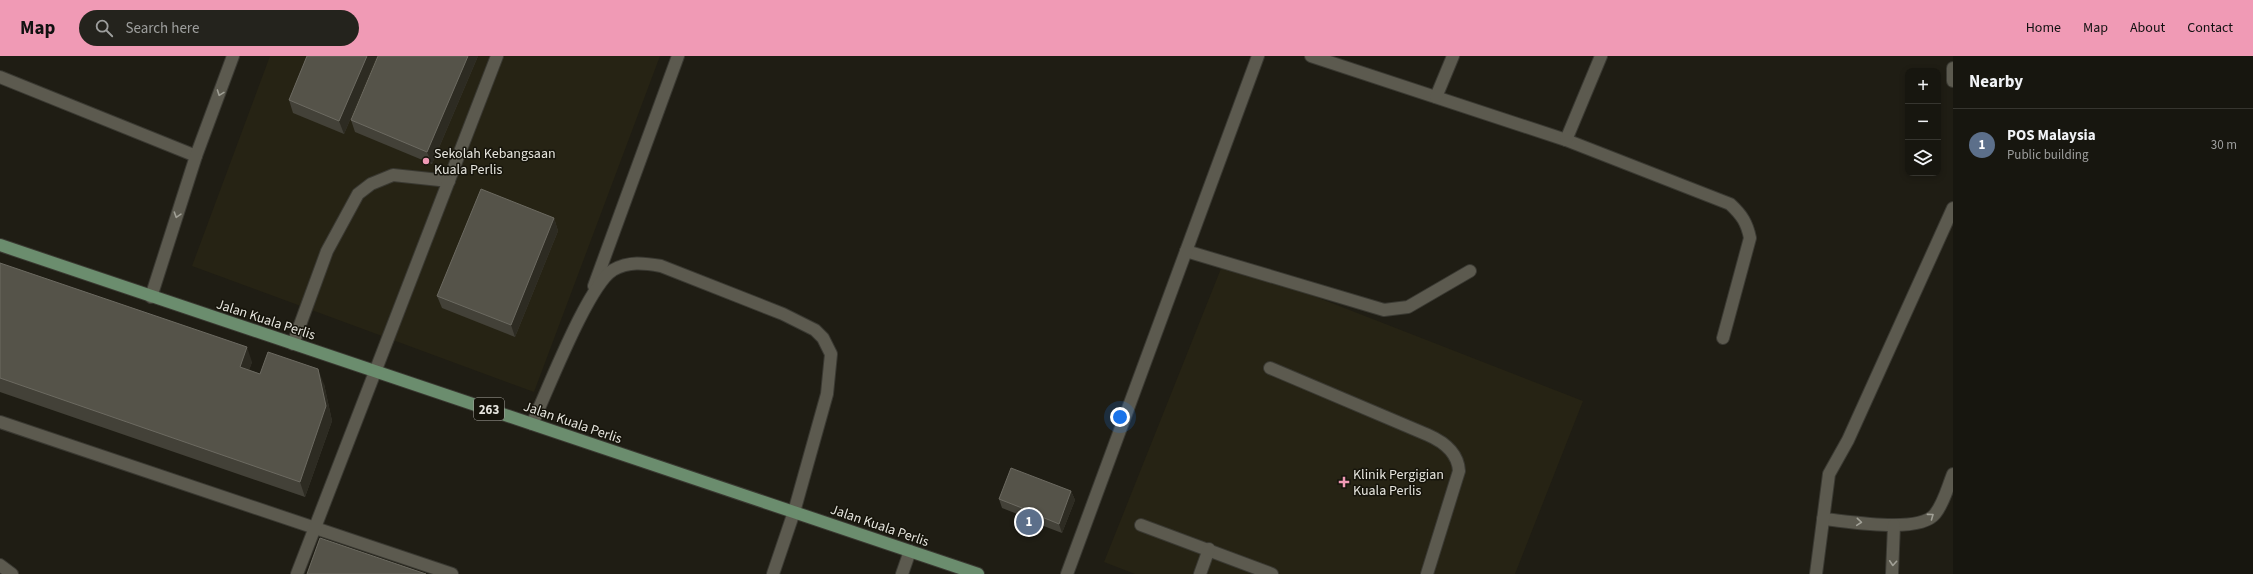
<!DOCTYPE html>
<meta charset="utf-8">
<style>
body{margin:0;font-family:"Source Sans 3",sans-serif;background:#24231d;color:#f1f3f6}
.controls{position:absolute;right:12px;top:12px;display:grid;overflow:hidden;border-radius:8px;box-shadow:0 2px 6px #0003}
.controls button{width:36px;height:36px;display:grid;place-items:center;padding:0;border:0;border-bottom:1px solid #36352f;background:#17160f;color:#f1f3f6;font:20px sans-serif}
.you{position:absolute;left:1120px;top:361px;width:14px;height:14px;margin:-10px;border:3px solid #fff;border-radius:50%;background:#1a73e8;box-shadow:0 0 0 6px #1a73e833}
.badge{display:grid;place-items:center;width:26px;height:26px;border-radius:50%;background:#f09ab5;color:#fff;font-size:13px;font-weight:700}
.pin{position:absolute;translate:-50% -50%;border:2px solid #fff;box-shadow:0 1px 4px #0006}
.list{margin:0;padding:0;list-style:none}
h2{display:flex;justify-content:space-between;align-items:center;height:52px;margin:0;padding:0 16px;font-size:17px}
h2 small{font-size:13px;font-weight:400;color:#9e9f9e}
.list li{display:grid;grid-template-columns:26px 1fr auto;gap:12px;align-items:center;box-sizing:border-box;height:72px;padding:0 16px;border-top:1px solid #36352f}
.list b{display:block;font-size:15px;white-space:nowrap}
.list p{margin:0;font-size:13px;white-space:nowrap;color:#9e9f9e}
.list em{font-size:13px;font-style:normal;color:#9e9f9e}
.icon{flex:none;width:22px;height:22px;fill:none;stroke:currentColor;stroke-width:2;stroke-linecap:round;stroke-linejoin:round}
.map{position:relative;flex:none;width:1953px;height:518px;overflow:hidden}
header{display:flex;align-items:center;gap:24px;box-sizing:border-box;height:56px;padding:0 20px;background:#f09ab5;color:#111}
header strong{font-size:19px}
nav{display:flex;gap:22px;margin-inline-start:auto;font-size:14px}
.search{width:280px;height:36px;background:#24231d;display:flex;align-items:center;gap:10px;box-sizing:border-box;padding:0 14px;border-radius:22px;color:#9e9f9e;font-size:15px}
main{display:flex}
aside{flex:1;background:#17160f}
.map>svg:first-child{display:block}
.built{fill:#262314}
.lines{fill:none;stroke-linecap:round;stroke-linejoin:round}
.minor-casing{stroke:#3a3932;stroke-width:14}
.major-casing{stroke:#3a3932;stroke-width:14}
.minor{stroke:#5c5a4f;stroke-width:12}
.major{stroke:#6b8d6e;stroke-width:12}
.wall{fill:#434138}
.shaded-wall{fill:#2d2b22}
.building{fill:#555349;stroke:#6c6a61}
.oneway{stroke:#a1a096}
.poi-dot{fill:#f09ab5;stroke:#16140b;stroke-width:1.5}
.labels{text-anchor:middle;stroke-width:3;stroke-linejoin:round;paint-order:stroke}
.shield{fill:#16140b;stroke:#a8a69f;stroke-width:1}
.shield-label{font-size:13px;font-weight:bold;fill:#e6e5de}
.poi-label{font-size:14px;fill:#e6e5de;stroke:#16140b;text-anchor:start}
.street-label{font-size:14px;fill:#e6e5de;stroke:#16140b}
</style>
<header>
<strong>Map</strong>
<div class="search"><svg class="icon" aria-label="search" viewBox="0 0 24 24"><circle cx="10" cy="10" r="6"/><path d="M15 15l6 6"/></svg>Search here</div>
<nav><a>Home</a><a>Map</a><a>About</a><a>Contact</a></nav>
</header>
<main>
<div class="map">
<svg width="1953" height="518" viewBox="0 0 1953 518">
<rect width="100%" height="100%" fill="#1f1d14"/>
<g class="built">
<path d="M270 0H660L534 336 192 210Z"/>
<path d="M1224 205 1583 345 1515 518H1135L1104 506Z"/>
</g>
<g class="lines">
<g class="minor-casing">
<g id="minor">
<path d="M1311 0 1566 84 1730 148C1742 159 1747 167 1750 182L1723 282"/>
<path d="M1953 12V25"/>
<path d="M0 21 196 100"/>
<path d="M1436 41 1453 0"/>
<path d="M1566 84 1601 0"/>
<path d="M1186 195 1384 254 1408 251 1470 215"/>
<path d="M594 230 678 0"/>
<path d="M151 241 196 100 233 0"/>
<path d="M293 288 327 195 358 138 371 128 393 119 449 125"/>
<path d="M1270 312 1428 379C1444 386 1458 397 1459 415L1427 518"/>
<path d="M0 366 452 518"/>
<path d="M532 368C547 336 588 229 613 214 629 205 644 207 661 210L783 258 815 274 823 282 831 298 827 338 794 456 773 518"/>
<path d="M1823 463C1847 465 1919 478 1935 458 1944 447 1948 430 1953 418"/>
<path d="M1141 469 1272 518"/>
<path d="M0 509 12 518"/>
<path d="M297 518 497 0"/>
<path d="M902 518 910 495"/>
<path d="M1067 518 1258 0"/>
<path d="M1200 518 1209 493"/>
<path d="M1816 518 1829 418 1848 384 1953 152"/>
<path d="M1892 518 1894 469"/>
</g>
</g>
<g class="major-casing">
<path id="major" d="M0 189 978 518"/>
</g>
<use href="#minor" class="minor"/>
<use href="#major" class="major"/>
</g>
<g class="wall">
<path d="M307 0H377L344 78 293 57 289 44Z"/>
<path d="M478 0 432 108 355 76 351 64Z"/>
<path d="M554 162 558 175 515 281 442 252 437 240Z"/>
<path d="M0 207 252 306 249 314 260 318 324 328 332 365 305 441 0 336Z"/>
<path d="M1071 435 1075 444 1062 477 1041 469 1038 475 1023 470 1019 460 1020 459 1002 452 999 443Z"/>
</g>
<g class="shaded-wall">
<path d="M367 0H377L344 78 339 65Z"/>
<path d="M468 0H478L432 108 427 96Z"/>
<path d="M554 162 558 175 515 281 511 269Z"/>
<path d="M247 291 252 306 245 326 240 311Z"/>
<path d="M318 313 324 328 332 365 305 441 300 426Z"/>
<path d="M1071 435 1075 444 1062 477 1059 468Z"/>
<path d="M1037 459 1041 469 1038 475 1035 466Z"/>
</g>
<g class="building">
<path d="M307 0H367L339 65 289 44Z"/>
<path d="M378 0H468L427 96 351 64Z"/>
<path d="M481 133 554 162 511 269 437 240Z"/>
<path d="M0 207 247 291 240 311 260 318 268 296 318 313 326 350 300 426 0 322Z"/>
<path d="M1011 412 1071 435 1059 468 1037 459 1035 466 1019 460 1022 452 999 443Z"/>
<path d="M320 482 426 518H307Z"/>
</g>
<defs><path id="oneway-chevron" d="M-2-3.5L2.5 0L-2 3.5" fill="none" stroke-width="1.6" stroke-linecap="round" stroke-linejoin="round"/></defs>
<g class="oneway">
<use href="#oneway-chevron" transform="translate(220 37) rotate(110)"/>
<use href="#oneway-chevron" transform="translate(177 159) rotate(108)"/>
<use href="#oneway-chevron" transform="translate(1931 460) rotate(-36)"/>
<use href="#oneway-chevron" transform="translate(1859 466) rotate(5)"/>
<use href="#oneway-chevron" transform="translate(1893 507) rotate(94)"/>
</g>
<g class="poi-dot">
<circle cx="426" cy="105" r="4"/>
<path d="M1342 420h4v4h4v4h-4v4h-4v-4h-4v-4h4z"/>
</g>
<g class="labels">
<rect class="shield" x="474" y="342" width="30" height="22" rx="3"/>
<g class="shield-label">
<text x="489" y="358">263</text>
</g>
<g class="poi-label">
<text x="434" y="102">Sekolah Kebangsaan<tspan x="434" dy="16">Kuala Perlis</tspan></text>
<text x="1353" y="423">Klinik Pergigian<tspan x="1353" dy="16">Kuala Perlis</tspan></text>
</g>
<g class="street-label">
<text transform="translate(266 263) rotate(18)" y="5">Jalan Kuala Perlis</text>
<text transform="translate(573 366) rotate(19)" y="5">Jalan Kuala Perlis</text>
<text transform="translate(880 469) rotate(19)" y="5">Jalan Kuala Perlis</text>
</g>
</g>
</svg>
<div class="controls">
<button>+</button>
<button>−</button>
<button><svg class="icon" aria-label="layers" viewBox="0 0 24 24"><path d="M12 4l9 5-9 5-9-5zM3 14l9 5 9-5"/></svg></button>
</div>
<div class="you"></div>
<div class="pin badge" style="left:1029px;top:466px;background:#5c6f8a">1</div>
</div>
<aside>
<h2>Nearby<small></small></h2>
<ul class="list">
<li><span class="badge" style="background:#5c6f8a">1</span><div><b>POS Malaysia</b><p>Public building</p></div><em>30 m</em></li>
</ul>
</aside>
</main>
